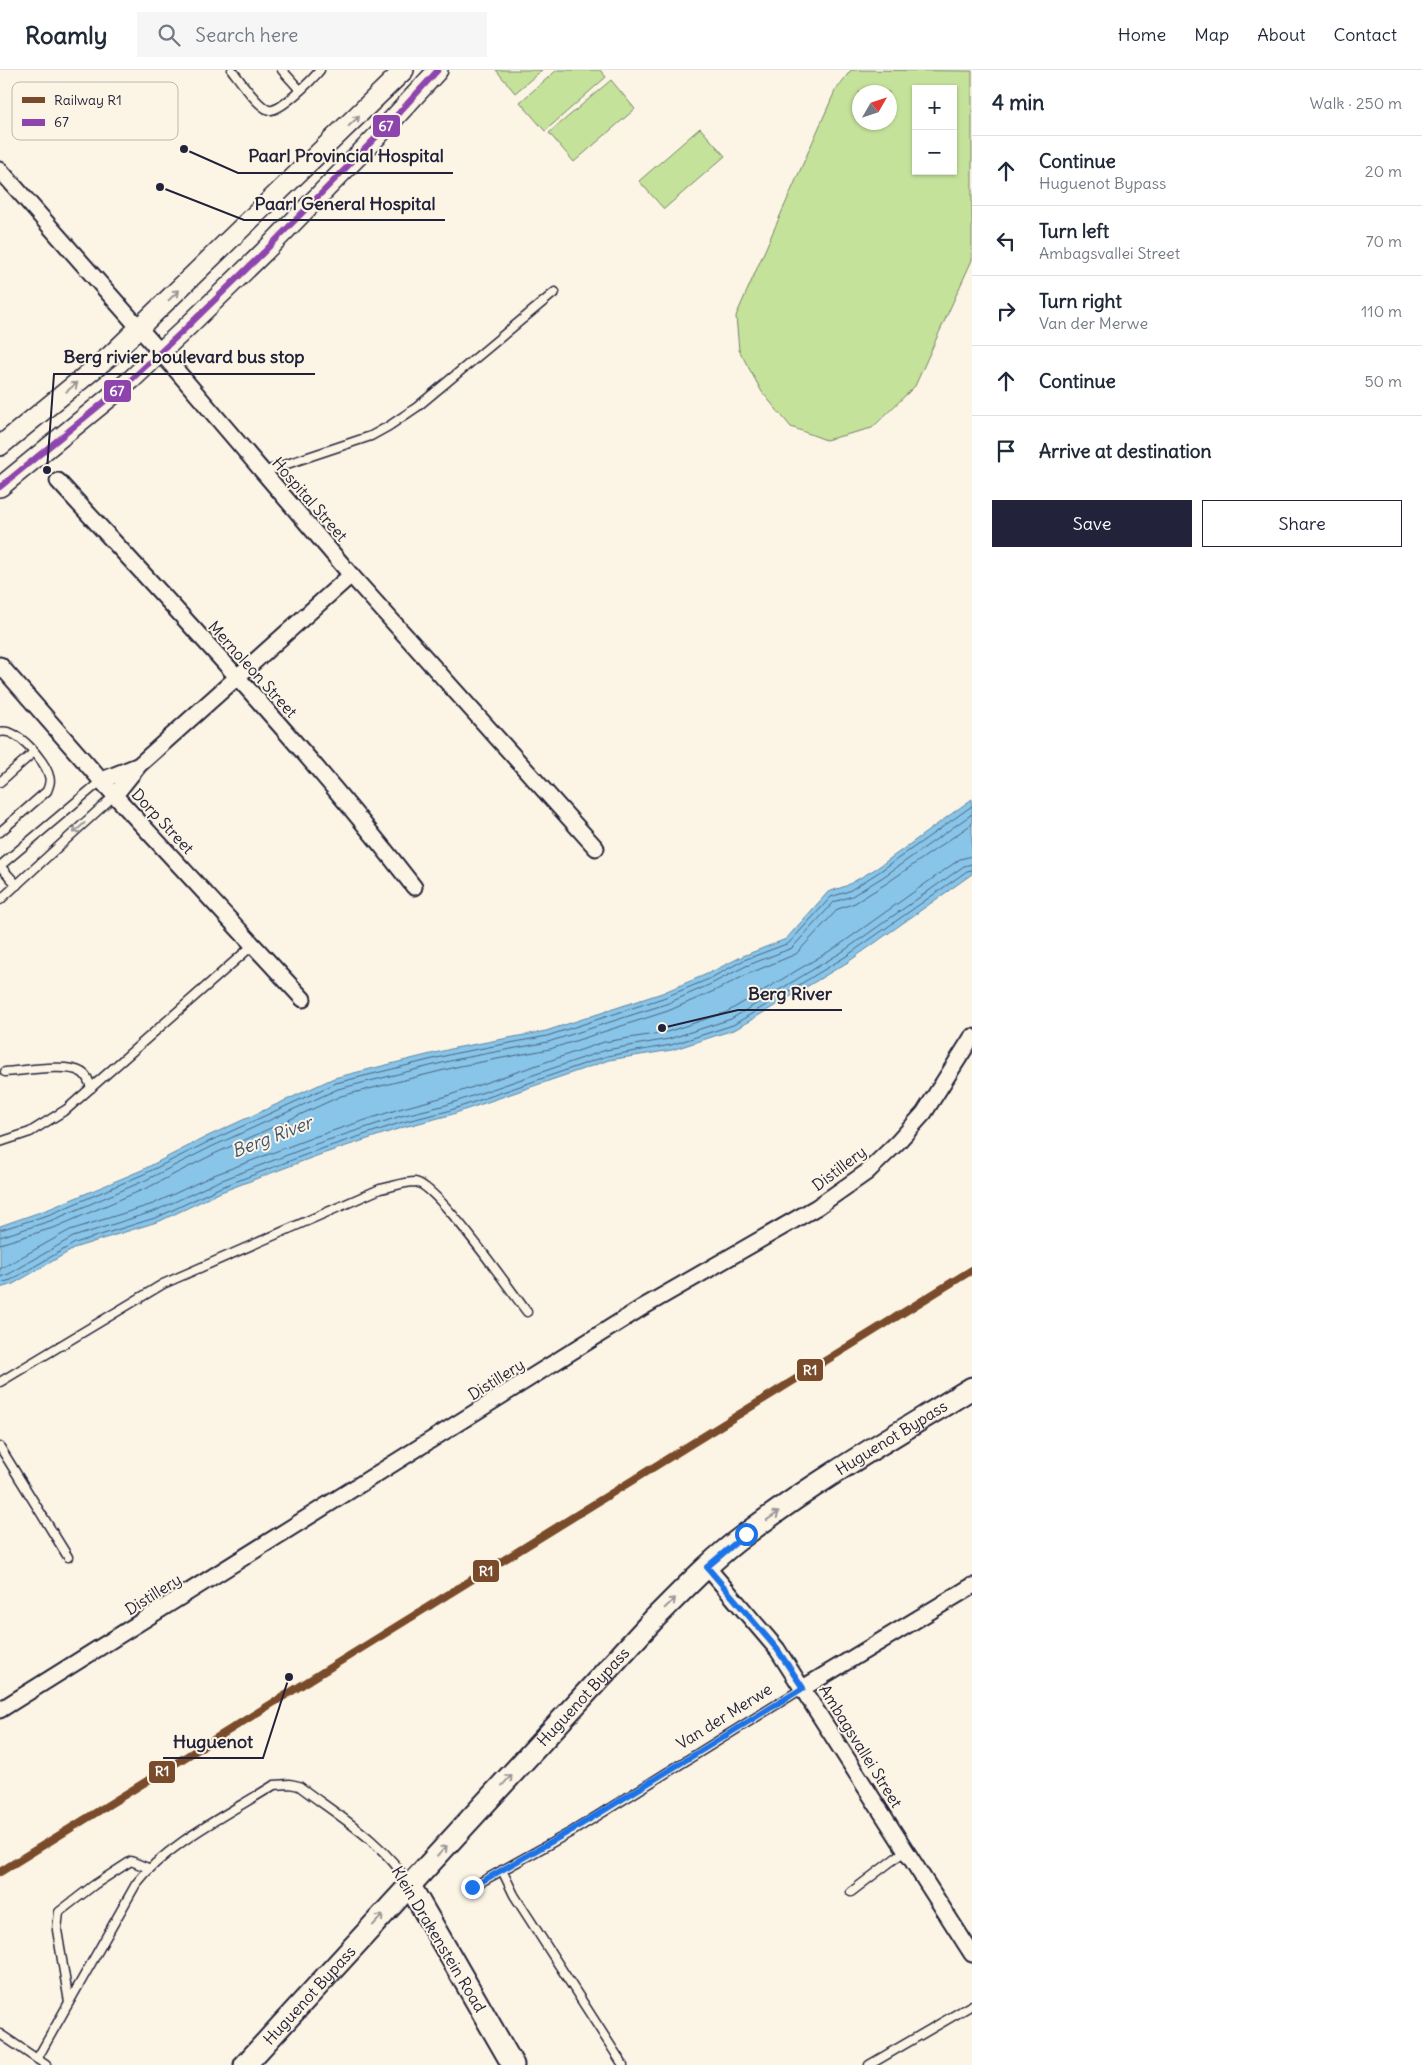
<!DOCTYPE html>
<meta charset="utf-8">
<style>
body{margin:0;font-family:Delius,sans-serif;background:#f6f6f7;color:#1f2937}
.controls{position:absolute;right:15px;top:15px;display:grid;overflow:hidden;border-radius:0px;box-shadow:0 1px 4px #0004}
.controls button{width:45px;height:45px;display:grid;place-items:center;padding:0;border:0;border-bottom:1px solid #e0e1e3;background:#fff;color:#1f2937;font:25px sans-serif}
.compass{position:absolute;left:852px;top:15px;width:45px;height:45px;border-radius:50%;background:#fff;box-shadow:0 1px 4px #0004;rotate:51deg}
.stop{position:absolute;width:15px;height:15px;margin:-11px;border:4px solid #1a73e8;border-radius:50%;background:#fff}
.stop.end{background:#1a73e8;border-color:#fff;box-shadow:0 1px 5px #0008}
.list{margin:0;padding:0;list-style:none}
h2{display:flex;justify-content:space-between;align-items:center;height:65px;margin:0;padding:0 20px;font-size:21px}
h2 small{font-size:16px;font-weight:400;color:#747a83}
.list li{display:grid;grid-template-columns:32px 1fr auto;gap:15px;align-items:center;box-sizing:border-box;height:70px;padding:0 20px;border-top:1px solid #e0e1e3}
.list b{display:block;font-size:19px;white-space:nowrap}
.list p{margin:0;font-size:16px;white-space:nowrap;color:#747a83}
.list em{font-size:16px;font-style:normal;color:#747a83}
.actions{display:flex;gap:10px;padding:15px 20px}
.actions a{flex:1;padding:11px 0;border:1px solid #22223b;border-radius:0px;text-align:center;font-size:18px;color:#22223b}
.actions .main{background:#22223b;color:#fff}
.icon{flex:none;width:28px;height:28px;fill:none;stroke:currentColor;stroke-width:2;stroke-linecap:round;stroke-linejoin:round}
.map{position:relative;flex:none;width:972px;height:1995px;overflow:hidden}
header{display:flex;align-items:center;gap:30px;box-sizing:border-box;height:70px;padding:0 25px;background:#fff;border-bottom:1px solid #e0e1e3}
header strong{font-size:24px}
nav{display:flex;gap:28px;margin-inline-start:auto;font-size:18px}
.search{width:350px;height:45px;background:#f6f6f7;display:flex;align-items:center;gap:12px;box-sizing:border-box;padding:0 18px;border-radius:0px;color:#747a83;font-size:19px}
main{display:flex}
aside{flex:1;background:#fff}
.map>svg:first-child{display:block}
.green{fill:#c5e29a;stroke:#74826a;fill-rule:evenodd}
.water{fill:#88c5e8;stroke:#5f84a3}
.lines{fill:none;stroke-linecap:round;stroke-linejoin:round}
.shore{stroke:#4b6380;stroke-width:1}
.service-casing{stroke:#22223b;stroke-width:11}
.minor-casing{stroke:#22223b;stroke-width:19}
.tertiary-casing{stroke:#22223b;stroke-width:22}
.secondary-casing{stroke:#22223b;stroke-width:25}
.service{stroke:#fcf5e5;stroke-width:8}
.minor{stroke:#fcf5e5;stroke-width:15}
.tertiary{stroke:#fcf5e5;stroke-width:19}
.secondary{stroke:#fcf5e5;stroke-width:21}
.rail-casing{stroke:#22223b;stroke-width:5.5}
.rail{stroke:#fcf5e5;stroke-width:4;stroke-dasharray:11;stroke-linecap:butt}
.bus-1-casing{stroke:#fcf5e5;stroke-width:10}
.bus-1{stroke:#8e44ad;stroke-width:6}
.rail-1-casing{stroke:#fcf5e5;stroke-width:11}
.rail-1{stroke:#7a4b2a;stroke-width:8}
.oneway{stroke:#9a9698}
.route{stroke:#1a73e8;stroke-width:6}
.labels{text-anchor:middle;stroke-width:4;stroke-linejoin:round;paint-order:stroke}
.street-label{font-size:16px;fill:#22223b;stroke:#fcf5e5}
.water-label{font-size:18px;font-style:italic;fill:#41536f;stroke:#fcf5e5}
.key{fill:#fcf5e5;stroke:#bbb6b2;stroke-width:1}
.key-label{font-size:14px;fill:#22223b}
.leader{fill:none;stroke:#22223b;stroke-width:2}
.callout-dot{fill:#22223b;stroke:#fcf5e5;stroke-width:2}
.callout-label{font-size:18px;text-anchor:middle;font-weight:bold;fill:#22223b;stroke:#fcf5e5;stroke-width:4;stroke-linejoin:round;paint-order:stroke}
.line-badge{stroke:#fcf5e5;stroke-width:2}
.badge-label{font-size:14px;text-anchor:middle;font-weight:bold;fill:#fff}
</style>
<header>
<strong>Roamly</strong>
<div class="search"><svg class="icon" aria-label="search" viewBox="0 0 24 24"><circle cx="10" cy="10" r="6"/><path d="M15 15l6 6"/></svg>Search here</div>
<nav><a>Home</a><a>Map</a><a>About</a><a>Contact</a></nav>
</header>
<main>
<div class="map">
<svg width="972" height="1995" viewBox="0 0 972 1995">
<rect width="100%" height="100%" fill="#fcf5e5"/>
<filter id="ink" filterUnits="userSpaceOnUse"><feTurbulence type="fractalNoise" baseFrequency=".02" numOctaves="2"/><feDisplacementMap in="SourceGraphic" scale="10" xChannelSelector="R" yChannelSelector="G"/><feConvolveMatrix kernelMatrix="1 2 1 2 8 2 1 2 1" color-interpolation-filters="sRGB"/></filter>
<g filter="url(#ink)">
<g class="green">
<path d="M496 0H542L515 23Z"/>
<path d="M557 0H600L606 7 545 61 520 32Z"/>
<path d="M851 0 972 1V190L915 316 872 358 826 370 791 357 762 322 739 280 736 246 835 21ZM916 19H953V101H916ZM859 22H889V52H859Z"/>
<path d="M611 10 635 39 574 92 549 63Z"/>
<path d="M700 58 725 86 664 139 639 111Z"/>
</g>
<path class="water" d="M972 729V804L848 892 736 959 672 980 609 990 450 1045 404 1057 319 1085 221 1122 160 1151 77 1177 13 1214 0 1218V1156L49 1139 142 1100 206 1067 334 1008 455 978 546 961 662 923 707 904 743 886 786 869 828 822 846 816 877 798Z"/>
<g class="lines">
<g class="shore">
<path d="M0 1160 51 1144 144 1104 208 1072 336 1013 457 983 547 966 663 928 709 909 744 890 789 873 831 827 849 821 879 802 972 736"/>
<path d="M0 1167 53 1150 146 1110 211 1077 338 1019 458 989 548 972 666 934 711 914 746 896 792 878 834 832 852 826 883 807 972 744"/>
<path d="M0 1174 56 1157 149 1117 214 1084 341 1026 460 996 550 979 668 941 714 921 748 904 796 884 838 839 855 833 887 813 972 754"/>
<path d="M0 1199 70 1160 153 1134 214 1105 314 1067 399 1039 444 1027 604 972 667 962 727 942 838 876 960 789 972 786"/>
<path d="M0 1207 9 1204 73 1167 155 1141 217 1112 316 1074 401 1046 446 1035 606 980 669 969 731 949 842 882 964 796 972 794"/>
<path d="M0 1213 11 1210 75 1173 158 1147 219 1118 318 1080 403 1052 448 1041 607 986 671 975 733 955 845 887 967 801 972 800"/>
</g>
<g class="service-casing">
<g id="service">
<path d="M232 0C239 9 258 37 269 40 279 43 313 9 320 0"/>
<path d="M282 0 300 20"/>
<path d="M263 402 371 366 389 356 417 337 555 222"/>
<path d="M0 662C17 658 45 690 49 706 51 711 49 716 47 721L0 762"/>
<path d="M0 712 34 682"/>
<path d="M0 796 102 710"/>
<path d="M0 796 17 815"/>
<path d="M0 830 115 725"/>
<path d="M5 1002C23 1001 66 993 81 1002 87 1005 89 1011 91 1018"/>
<path d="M0 1072 30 1062 67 1039 253 875"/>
<path d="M0 1312 163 1214 380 1119C391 1117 404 1112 415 1112 437 1114 510 1220 527 1242"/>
<path d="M0 1377 68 1487"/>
<path d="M502 1800 514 1825 623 1995"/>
<path d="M472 1817 573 1761 803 1618"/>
<path d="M851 1822 906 1780"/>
<path d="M69 1932 57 1860 59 1842 94 1815 131 1791 148 1798"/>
<path d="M0 1964 46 1995"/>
<path d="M37 1989 136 1814C168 1773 230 1743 274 1715L290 1714 299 1716C337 1745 385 1773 409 1814"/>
<path d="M869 1995 972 1935"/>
</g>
</g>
<g class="minor-casing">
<g id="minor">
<path d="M0 100 177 301 351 505 596 778"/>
<path d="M58 411C180 544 304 675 414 817"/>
<path d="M0 595 106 716 303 929"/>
<path d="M102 710 137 696"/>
<path d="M115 725 139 695 351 505"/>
<path d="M707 1497 777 1579 972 1884"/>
<path d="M803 1618 972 1516"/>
<path d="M0 1640 643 1237 817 1137 867 1102 897 1073 924 1043 972 967"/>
</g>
</g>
<g class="tertiary-casing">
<g id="tertiary">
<path d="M0 376 111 285 404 0"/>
<path d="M0 417 132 309 187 257 264 182 385 58 438 0"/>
</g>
</g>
<g class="secondary-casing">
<g id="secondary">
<path d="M410 1816 513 1995"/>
<path id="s1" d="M245 1995 654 1549C683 1520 712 1489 746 1464 817 1410 896 1365 972 1318"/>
</g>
</g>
<use href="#service" class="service"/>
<use href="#minor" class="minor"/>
<use href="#tertiary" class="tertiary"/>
<use href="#secondary" class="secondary"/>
<g class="rail-casing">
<path id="rail" d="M0 1802 972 1200"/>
</g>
<use href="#rail" class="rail"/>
<g class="bus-1-casing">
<path id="bus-1" d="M0 417 132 309 187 257 264 182 385 58 438 0"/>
</g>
<use href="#bus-1" class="bus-1"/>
<g class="rail-1-casing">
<path id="rail-1" d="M0 1802 972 1200"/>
</g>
<use href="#rail-1" class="rail-1"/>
</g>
<defs><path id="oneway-shaft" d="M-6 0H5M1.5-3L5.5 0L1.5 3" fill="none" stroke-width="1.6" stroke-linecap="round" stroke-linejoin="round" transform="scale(1.25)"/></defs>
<g class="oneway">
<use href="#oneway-shaft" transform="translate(354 51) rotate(-44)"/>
<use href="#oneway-shaft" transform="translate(174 225) rotate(-44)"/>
<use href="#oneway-shaft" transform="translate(72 317) rotate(-39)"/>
<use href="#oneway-shaft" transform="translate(79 758) rotate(138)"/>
<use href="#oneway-shaft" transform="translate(773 1446) rotate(-34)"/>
<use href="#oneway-shaft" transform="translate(670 1533) rotate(-44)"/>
<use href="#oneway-shaft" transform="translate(507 1710) rotate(-48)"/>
<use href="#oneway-shaft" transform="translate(442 1781) rotate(-48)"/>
<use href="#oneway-shaft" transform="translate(378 1850) rotate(-47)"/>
</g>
</g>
<g class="lines" filter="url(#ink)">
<path class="route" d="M472 1817 572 1760 803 1618 777 1579 707 1497 746 1464"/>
</g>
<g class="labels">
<g class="street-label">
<text transform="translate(310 429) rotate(49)" y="6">Hospital Street</text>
<text transform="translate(253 599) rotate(48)" y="6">Mernoleon Street</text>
<text transform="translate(163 751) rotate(47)" y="6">Dorp Street</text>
<text transform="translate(839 1098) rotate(-37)" y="6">Distillery</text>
<text transform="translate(496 1309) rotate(-32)" y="6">Distillery</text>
<text dy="6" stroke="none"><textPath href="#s1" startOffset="905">Huguenot Bypass</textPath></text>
<text transform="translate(153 1524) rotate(-32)" y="6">Distillery</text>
<text dy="6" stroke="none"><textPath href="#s1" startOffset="500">Huguenot Bypass</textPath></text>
<text transform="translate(724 1646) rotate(-32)" y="6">Van der Merwe</text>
<text transform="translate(861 1676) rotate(58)" y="6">Ambagsvallei Street</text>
<text transform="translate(439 1869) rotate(59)" y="6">Klein Drakenstein Road</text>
<text dy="6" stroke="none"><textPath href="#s1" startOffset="95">Huguenot Bypass</textPath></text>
</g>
<g class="water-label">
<text transform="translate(272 1067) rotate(-21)" y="6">Berg River</text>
</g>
</g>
<rect x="12" y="12" width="166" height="58" rx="8" class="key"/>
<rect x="22" y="27" width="23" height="6" fill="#7a4b2a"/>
<rect x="22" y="49" width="23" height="7" fill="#8e44ad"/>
<g class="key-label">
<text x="54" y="35">Railway R1</text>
<text x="54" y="57">67</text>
</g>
<path class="leader" d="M184 79L238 103H453M160 117L244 150H445M47 400L54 304H315M662 958L738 940H842M289 1607L263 1688H163"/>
<g class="callout-dot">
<circle cx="184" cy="79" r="5"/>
<circle cx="160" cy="117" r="5"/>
<circle cx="47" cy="400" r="5"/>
<circle cx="662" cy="958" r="5"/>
<circle cx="289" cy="1607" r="5"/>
</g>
<g class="callout-label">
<text x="346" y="92">Paarl Provincial Hospital</text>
<text x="345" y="140">Paarl General Hospital</text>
<text x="184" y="293">Berg rivier boulevard bus stop</text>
<text x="790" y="930">Berg River</text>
<text x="213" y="1678">Huguenot</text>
</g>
<g class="line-badge">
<rect x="372" y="44" width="29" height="24" rx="5" fill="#8e44ad"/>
<rect x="103" y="309" width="29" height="24" rx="5" fill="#8e44ad"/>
<rect x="796" y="1288" width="28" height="24" rx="5" fill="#7a4b2a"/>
<rect x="472" y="1489" width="28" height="24" rx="5" fill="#7a4b2a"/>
<rect x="148" y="1690" width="28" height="24" rx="5" fill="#7a4b2a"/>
</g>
<g class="badge-label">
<text x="386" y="61">67</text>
<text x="117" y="326">67</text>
<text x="810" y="1305">R1</text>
<text x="486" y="1506">R1</text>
<text x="162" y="1706">R1</text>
</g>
</svg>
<div class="controls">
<button>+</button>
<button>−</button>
</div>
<svg class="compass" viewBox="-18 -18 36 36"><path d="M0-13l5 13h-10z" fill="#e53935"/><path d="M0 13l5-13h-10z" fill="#747a83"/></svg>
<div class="stop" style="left:746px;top:1464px"></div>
<div class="stop end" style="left:472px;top:1817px"></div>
</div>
<aside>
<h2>4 min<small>Walk · 250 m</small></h2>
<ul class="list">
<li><svg class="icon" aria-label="ahead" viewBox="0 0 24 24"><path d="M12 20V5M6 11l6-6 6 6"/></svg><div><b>Continue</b><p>Huguenot Bypass</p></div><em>20 m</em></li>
<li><svg class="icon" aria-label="left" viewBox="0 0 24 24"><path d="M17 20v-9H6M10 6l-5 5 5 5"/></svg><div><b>Turn left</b><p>Ambagsvallei Street</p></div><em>70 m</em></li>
<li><svg class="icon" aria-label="right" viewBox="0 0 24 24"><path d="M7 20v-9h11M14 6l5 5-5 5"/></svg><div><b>Turn right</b><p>Van der Merwe</p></div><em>110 m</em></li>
<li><svg class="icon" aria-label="ahead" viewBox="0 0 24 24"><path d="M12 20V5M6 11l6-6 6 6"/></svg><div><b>Continue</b></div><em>50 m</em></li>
<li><svg class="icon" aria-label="arrive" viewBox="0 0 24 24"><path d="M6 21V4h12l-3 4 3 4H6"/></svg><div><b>Arrive at destination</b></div></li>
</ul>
<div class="actions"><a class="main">Save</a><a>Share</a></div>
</aside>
</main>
